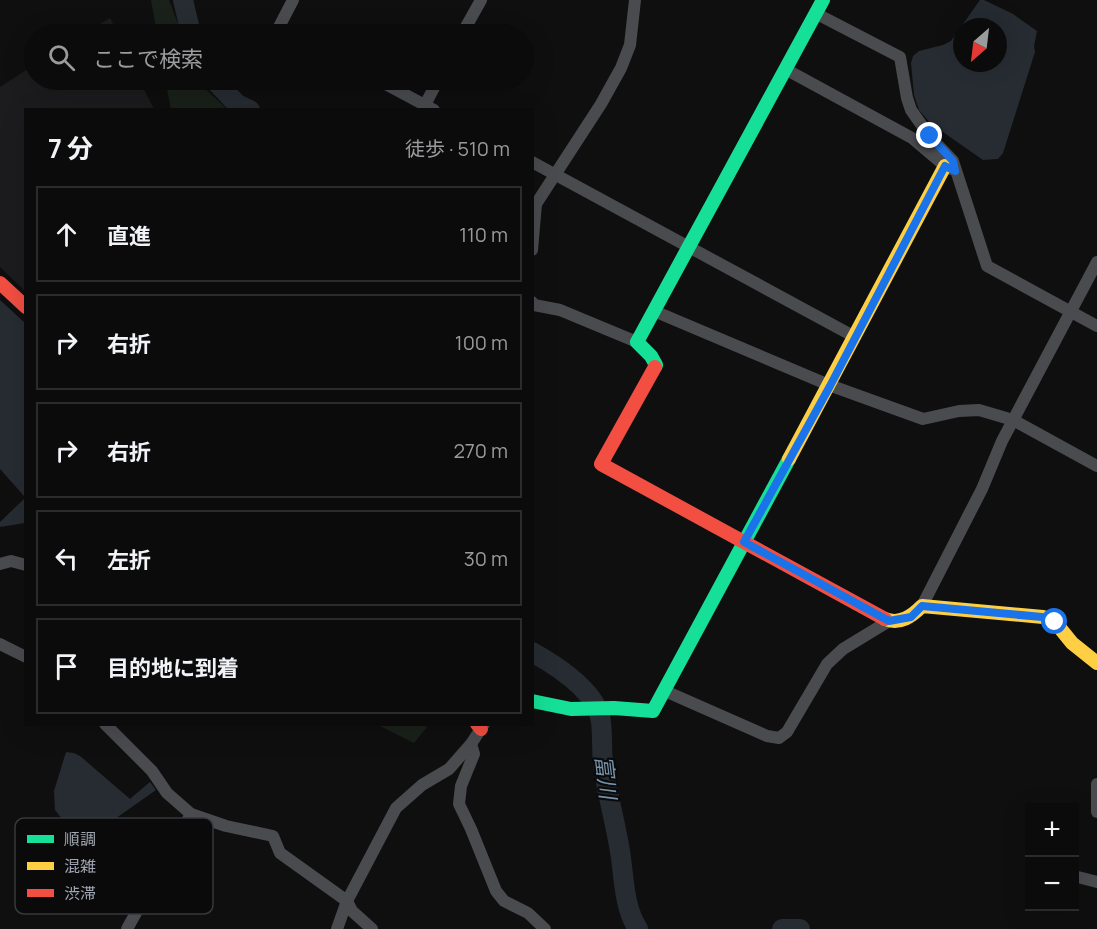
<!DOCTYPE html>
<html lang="ja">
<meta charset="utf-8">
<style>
body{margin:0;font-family:Manrope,"Noto Sans JP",sans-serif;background:#141415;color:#f1f3f6}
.controls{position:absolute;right:18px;bottom:18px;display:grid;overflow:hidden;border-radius:0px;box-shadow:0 6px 24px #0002}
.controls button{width:54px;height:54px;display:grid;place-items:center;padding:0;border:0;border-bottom:2px solid #2b2b2d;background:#0b0b0c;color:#f1f3f6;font:30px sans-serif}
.compass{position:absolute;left:953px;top:18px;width:54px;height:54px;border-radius:50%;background:#0b0b0c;box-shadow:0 6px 24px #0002;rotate:208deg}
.stop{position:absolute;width:18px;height:18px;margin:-14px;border:4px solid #1a73e8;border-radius:50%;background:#fff}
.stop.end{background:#1a73e8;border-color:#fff;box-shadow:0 2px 6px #0008}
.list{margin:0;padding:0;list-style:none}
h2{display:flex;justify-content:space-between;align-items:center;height:78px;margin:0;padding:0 24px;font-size:26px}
h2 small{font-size:20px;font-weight:400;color:#9a9b9d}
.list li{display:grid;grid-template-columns:39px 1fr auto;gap:18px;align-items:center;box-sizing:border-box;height:96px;margin:0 12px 12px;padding:0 12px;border:2px solid #2b2b2d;border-radius:0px}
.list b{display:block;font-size:22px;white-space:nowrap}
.list em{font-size:20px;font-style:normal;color:#9a9b9d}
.icon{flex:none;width:33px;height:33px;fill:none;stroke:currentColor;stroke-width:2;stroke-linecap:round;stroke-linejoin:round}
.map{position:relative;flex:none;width:1097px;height:929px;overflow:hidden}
.search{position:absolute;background:#0b0b0c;box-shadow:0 6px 24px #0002;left:24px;top:24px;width:510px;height:66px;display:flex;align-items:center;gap:15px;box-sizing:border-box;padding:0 21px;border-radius:33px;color:#9a9b9d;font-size:22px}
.panel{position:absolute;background:#0b0b0c;box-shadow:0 6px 24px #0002;left:24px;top:108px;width:510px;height:618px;border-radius:0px}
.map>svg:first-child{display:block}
.built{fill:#1c1c1e}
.green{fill:#1a201a}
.water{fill:#262c32;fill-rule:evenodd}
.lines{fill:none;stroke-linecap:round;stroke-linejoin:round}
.river{stroke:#262c32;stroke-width:20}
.street{stroke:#4a4b4f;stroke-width:12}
.fast{stroke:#16e098;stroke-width:14}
.slow{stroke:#ffcf43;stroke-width:14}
.jam{stroke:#f24e42;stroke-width:14}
.route{stroke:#1a73e8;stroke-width:8}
.labels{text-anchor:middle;stroke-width:4.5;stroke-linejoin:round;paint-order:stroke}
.water-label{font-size:22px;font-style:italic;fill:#7793ac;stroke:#0a0a0b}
.key{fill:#0a0a0b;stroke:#37393d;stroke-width:1.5}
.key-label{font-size:16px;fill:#a0a6b1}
</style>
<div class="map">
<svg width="1097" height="929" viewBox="0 0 1097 929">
<rect width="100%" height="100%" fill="#0f0f10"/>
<g class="built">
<path d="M110 18 118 34H83Z"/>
<path d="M34 65V80H139L154 109 26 110 25 291 0 267V87Z"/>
</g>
<g class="green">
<path d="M151 0H169L182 34H157Z"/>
<path d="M165 80H197L199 83 227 109H171Z"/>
<path d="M423 725 427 727 414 743 378 725Z"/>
</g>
<g class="water">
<path d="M980 0H984L1013 14 1037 31 1034 46 1035 52 1003 153 998 159 983 160 930 123 919 110 914 95 911 63 913 56 919 51 943 45 951 41ZM962 27H998V63H962Z"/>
<path d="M0 300 25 323V497L0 469Z"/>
<path d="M25 498V523L0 527V522Z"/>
<path d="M66 752 74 753 80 756 130 799 150 782 156 790 102 828 87 831 80 829 63 820 55 810 54 791Z"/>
</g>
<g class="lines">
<g class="river">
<path d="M183 0 191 34"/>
<path d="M214 80 237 104 250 110"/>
<path d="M532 652C557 666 598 692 601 722 603 738 601 756 604 772 609 801 617 829 621 858 624 881 625 910 638 929"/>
<path d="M782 929H800"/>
</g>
<g class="street">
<path d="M293 0 279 27 293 34"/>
<path d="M817 14 900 57 907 98 911 110 930 137 953 161 987 266 1097 326"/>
<path d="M462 34 481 0"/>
<path d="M787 70 912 138 945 166 951 169"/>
<path d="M378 80 434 110"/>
<path d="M425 105 438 80"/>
<path d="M532 162 855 337"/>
<path d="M532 250 536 204 601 104 621 68 630 45 635 0"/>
<path d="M532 302 534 305 560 310 637 342"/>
<path d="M654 311 829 385 923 419 959 411 979 410 1013 420 1097 466"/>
<path d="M0 564 11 561 26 565"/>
<path d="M922 606 982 489 1002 441 1097 262"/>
<path d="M0 644 26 657"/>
<path d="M665 691 767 736 779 738 787 732 827 664 843 649 889 621"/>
<path d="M105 724 152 771 167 793 191 814 226 826 273 836 280 853 347 901 352 911 372 929"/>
<path d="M471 744 474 754 461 786 459 804 471 829 496 891 504 901 528 913 545 929"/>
<path d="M1097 784V812"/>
<path d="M1074 876 1097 882"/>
<path d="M127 929 191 814"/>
<path d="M337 929 347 901 396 808 422 785 449 769 471 744 484 724"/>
</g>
<g class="fast">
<path d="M655 367 656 365 651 356 637 342 823 0"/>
<path d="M532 701 571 709 614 708 653 711 789 459"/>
</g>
<g class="slow">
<path d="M789 459 945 166"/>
<path d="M885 619C900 625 912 616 922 606L1043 617 1055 622 1072 643 1097 663"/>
</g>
<g class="jam">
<path d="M0 283 26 307"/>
<path d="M655 367 601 464 885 619"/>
<path d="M477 724 481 729"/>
</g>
</g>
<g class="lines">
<path class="route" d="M930 136 953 161 955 171 945 166 830 386 744 542 889 621 911 617 922 606 1042 617 1055 622"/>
</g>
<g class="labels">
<g class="water-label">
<text transform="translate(606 777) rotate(83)" y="8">富川</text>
</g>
</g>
<rect x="15" y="818" width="198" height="96" rx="9" class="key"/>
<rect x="27" y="835" width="27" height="8" fill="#16e098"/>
<rect x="27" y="862" width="27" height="8" fill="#ffcf43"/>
<rect x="27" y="889" width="27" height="8" fill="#f24e42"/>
<g class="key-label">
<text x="64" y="845">順調</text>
<text x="64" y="872">混雑</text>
<text x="64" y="899">渋滞</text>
</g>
</svg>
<div class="controls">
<button>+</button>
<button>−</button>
</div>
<svg class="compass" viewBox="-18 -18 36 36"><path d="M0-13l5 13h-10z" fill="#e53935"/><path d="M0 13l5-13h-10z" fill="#9a9b9d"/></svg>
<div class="stop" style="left:1055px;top:622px"></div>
<div class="stop end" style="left:930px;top:136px"></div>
<div class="search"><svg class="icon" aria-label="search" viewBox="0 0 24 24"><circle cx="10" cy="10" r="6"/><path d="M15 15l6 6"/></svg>ここで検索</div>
<section class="panel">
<h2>7 分<small>徒歩 · 510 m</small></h2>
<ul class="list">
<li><svg class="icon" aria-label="ahead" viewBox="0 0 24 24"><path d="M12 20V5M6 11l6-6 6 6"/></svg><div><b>直進</b></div><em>110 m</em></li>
<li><svg class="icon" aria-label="right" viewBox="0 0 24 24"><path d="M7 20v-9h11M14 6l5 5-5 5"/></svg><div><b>右折</b></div><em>100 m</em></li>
<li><svg class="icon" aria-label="right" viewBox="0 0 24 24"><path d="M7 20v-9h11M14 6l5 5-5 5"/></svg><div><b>右折</b></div><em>270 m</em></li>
<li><svg class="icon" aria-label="left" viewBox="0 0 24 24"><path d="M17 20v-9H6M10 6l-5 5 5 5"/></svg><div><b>左折</b></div><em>30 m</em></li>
<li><svg class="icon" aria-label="arrive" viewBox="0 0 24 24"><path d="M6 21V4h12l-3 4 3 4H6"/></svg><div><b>目的地に到着</b></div></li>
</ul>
</section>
</div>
